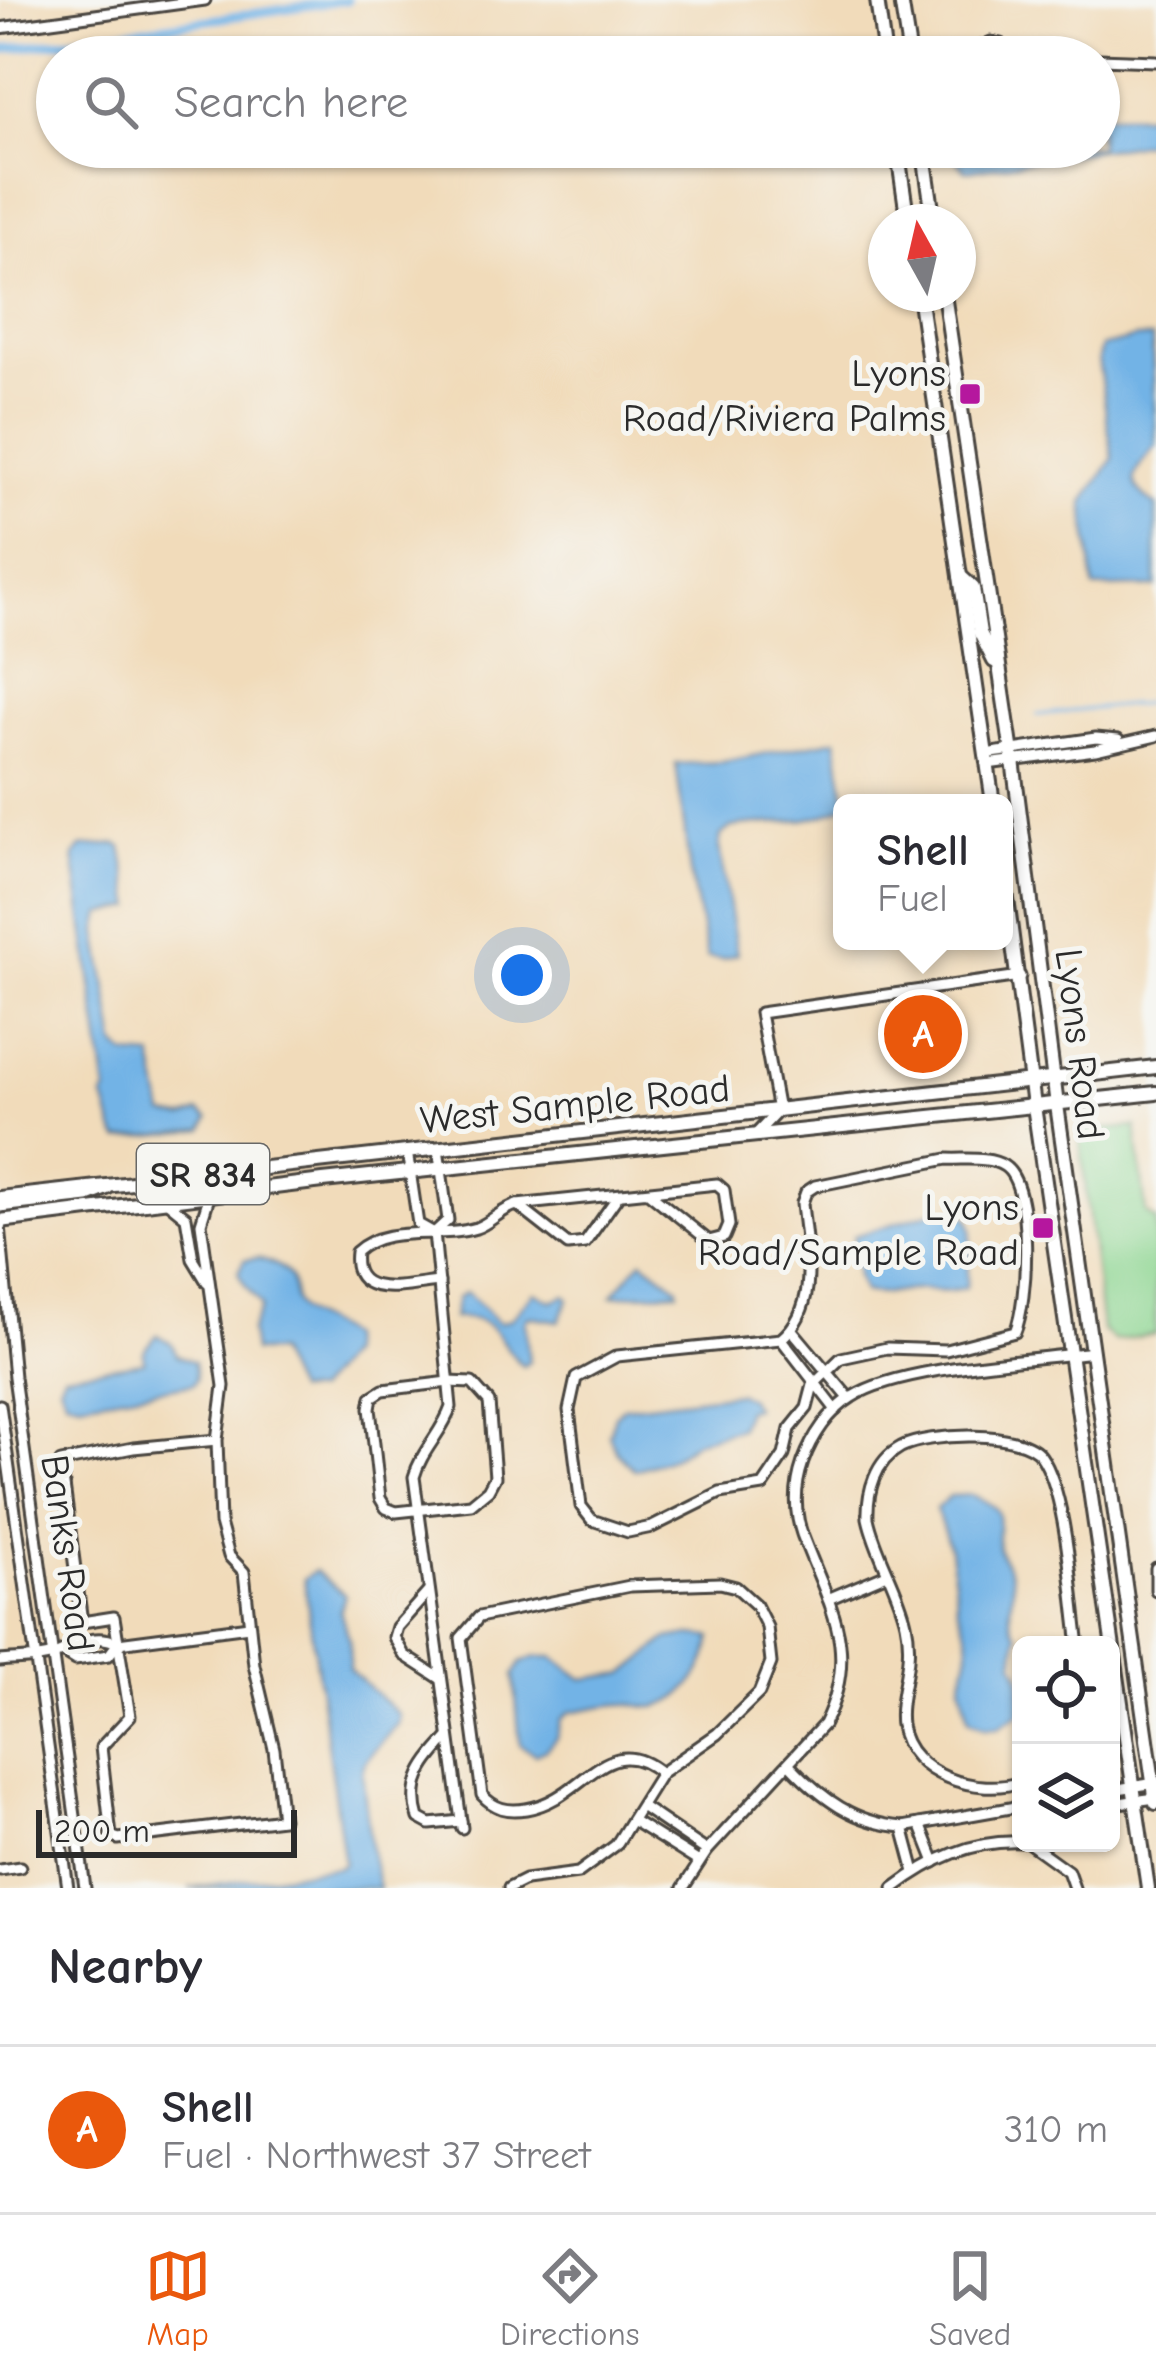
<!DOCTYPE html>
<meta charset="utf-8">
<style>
body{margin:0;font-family:"Comic Neue",sans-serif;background:#f2f2f3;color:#2b2b33}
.controls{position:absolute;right:36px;bottom:36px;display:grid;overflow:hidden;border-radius:18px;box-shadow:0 3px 9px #0004}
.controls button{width:108px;height:108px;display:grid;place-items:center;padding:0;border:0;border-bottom:3px solid #e1e1e2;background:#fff;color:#2b2b33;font:60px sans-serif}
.compass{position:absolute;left:868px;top:204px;width:108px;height:108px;border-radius:50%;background:#fff;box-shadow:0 3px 9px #0004;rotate:352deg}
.scale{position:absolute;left:36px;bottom:30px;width:261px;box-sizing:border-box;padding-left:12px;border:6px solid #2b2b2b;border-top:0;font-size:33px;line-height:42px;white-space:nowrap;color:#2b2b2b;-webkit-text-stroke:9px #f6f6f2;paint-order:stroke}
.you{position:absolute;left:522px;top:975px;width:42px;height:42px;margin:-30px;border:9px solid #fff;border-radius:50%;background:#1a73e8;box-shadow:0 0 0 18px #1a73e833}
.badge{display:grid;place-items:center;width:78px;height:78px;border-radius:50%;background:#ea580c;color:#fff;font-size:39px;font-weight:700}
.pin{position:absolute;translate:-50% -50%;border:6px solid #fff;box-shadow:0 3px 12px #0006}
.popup{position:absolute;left:833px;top:794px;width:180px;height:156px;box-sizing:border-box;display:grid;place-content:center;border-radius:18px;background:#fff;filter:drop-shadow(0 3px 9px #0005);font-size:39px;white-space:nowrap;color:#7c7c81}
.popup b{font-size:45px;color:#2b2b33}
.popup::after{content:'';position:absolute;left:50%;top:100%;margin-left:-24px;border:24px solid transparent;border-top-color:#fff}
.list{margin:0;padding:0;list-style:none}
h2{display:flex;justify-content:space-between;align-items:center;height:156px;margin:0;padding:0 48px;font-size:51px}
h2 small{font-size:39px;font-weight:400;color:#7c7c81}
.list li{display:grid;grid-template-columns:78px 1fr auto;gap:36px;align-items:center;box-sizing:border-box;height:168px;padding:0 48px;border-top:3px solid #e1e1e2}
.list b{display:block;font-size:45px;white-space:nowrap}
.list p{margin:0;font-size:39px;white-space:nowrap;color:#7c7c81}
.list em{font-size:39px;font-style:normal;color:#7c7c81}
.icon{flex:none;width:66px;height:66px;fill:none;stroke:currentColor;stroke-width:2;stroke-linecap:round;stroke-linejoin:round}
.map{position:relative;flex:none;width:1156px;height:1888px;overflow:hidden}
.search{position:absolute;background:#fff;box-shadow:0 3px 9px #0004;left:36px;right:36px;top:36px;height:132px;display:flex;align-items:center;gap:30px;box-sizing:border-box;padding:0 42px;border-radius:66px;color:#7c7c81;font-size:45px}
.sheet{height:324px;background:#fff}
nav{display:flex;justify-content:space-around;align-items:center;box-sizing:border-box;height:168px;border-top:3px solid #e1e1e2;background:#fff;font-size:33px;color:#7c7c81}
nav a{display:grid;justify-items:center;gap:6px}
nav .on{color:#ea580c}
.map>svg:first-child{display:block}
.green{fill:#8cd590;stroke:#5c805e;stroke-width:3}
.water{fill:#72b3e6;stroke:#4e6f88;stroke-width:3}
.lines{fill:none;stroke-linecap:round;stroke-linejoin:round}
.stream{stroke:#72b3e6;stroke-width:3}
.canal{stroke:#72b3e6;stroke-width:9}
.minor-casing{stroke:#494540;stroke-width:15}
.major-casing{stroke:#494540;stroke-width:18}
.minor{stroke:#fff;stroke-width:9}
.major{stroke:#fff;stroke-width:12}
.poi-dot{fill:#b5179e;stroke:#f6f6f2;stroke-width:4.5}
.labels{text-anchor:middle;stroke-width:10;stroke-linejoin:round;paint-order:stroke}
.shield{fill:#f6f6f2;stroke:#686867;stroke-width:3}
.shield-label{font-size:36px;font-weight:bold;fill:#2b2b2b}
.poi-label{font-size:39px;fill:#2b2b2b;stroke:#f6f6f2;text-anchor:end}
.street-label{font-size:39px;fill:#2b2b2b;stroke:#f6f6f2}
</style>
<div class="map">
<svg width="1156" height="1888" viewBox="0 0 1156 1888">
<rect width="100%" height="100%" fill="#f6f6f2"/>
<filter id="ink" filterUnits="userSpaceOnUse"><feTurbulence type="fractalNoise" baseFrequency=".00833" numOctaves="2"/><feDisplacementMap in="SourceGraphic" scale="24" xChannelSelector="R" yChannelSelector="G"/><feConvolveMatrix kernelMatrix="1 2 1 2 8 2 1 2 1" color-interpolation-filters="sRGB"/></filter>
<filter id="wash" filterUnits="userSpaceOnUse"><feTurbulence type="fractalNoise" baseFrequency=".004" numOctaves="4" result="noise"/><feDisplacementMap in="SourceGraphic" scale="48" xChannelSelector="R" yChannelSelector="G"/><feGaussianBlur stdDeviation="2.7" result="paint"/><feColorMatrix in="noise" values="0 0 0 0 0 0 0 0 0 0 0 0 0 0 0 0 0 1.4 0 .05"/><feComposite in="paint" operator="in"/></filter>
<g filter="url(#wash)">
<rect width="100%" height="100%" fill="#f1dbba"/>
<path class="green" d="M1136 1127 1146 1213 1156 1220V1334L1114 1341 1102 1330 1079 1131Z"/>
<g class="water">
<path d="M1099 115H1156V141L966 171 956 159 953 147H1099Z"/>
<path d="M1136 338H1152L1156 445C1137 473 1119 479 1156 506V587L1094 588 1084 502 1113 459 1098 359 1101 347Z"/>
<path d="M836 739 846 803C823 824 765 822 731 827L721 835 719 847 737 954 723 959 707 957 690 872 676 764 723 762Z"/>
<path d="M117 844 122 847 133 907 102 914 98 931 116 1045 126 1055 153 1057 164 1115 184 1118 199 1112 209 1119 203 1130 120 1140C109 1129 113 1111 103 1098L107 1092 74 856 81 847Z"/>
<path d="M957 1211 969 1218 972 1230 966 1287C950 1293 941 1292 926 1290 906 1287 890 1298 863 1292L857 1278 854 1236 931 1212Z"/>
<path d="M258 1258C312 1274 280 1294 304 1313 317 1322 333 1326 346 1337L347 1354 315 1392H295L276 1352H253L250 1332 261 1307C254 1293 243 1287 238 1272L244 1260Z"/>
<path d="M642 1260 678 1287V1291L612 1296Z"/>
<path d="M466 1292 499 1323 511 1319 534 1292 552 1301 565 1295 569 1299 559 1321 528 1316 525 1321 529 1362 523 1366C496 1343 500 1315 453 1318L457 1298Z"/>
<path d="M157 1335 172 1344 177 1355 194 1362 196 1379 193 1384 80 1402 66 1399 59 1385 64 1374 144 1362V1351Z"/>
<path d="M738 1393 749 1398 754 1408 746 1409 739 1428 695 1441 672 1458 635 1470 617 1452 609 1435 615 1415 624 1407Z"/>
<path d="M971 1495C1009 1511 996 1511 998 1545 998 1558 1011 1566 1012 1579 1014 1600 1003 1617 1018 1634L1014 1662 1021 1677V1713L998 1727H985L969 1719 961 1684 969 1652 968 1634 957 1606 950 1549 936 1509 950 1496Z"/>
<path d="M315 1571 345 1595 340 1611 350 1641 349 1669 399 1715 398 1723 365 1761 362 1772 371 1851 379 1888H189L339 1867 344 1863 304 1579Z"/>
<path d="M691 1635 712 1637C708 1666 687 1702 655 1707 646 1708 636 1704 627 1704 608 1704 588 1709 570 1712L561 1720 556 1738 546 1749 535 1754 520 1745 514 1675 521 1663 536 1657H553L583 1679 626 1673 668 1639Z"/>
</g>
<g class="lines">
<path class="stream" d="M1037 715 1156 702"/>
<path class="canal" d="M0 50 347 0"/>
</g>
</g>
<g filter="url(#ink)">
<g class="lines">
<g class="minor-casing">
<g id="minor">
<path d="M0 28 205 0"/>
<path d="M978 57 982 46 991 42 1001 44 1008 57"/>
<path d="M1099 59 1156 61"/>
<path d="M985 754 1096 738 1118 740"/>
<path d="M987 764 1095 750 1156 736"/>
<path d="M754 1136 778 1111 760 1013 1020 976"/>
<path d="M407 1151 418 1224 434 1233"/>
<path d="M947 1159C964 1160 989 1156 1004 1166 1034 1185 1028 1302 1015 1332L946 1350 887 1348 841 1358 813 1385 807 1408 790 1429 784 1455 763 1486 720 1493 652 1527 628 1532 592 1520 581 1506 569 1410 576 1378 617 1356 781 1339C821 1305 806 1249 802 1203L806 1192 815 1186Z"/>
<path d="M210 1194 201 1223 224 1386 217 1440 220 1523 229 1556 244 1572 254 1665 274 1749 282 1819 118 1839 111 1836 101 1747 130 1716 114 1617 82 1622 61 1462 133 1448 217 1440"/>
<path d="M165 1200 186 1217 193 1259 207 1282"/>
<path d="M517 1205 568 1245 585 1243 618 1196"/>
<path d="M0 1207 88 1197 108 1189"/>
<path d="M0 1225 14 1377 85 1888"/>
<path d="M434 1233 451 1407C442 1433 421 1451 414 1477L462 1828"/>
<path d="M434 1233 448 1220 438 1148"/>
<path d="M439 1282C407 1285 350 1302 356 1252 387 1223 437 1240 476 1228 491 1223 501 1209 517 1205L717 1184 724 1190 729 1225 724 1237 709 1241 648 1192"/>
<path d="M792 1330 849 1398"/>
<path d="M781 1339 836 1410"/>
<path d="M449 1382 472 1383 489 1402 495 1477 488 1490 471 1504 396 1512 386 1508 380 1498 370 1408 372 1397 383 1390Z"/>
<path d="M0 1405 68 1888"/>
<path d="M1156 1568V1590"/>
<path d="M429 1591 397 1627 394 1637 404 1655 441 1679"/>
<path d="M828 1599 887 1574"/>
<path d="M62 1652 75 1660 109 1655 118 1643"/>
<path d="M0 1661C18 1659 45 1660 61 1652 81 1643 94 1633 118 1643L249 1626"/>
<path d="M449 1737C425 1763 408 1782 419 1818L430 1824 461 1821"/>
<path d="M789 1764C822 1799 854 1823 903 1827L1021 1806"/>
<path d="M1021 1782C979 1796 908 1776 901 1725 897 1693 915 1664 906 1623 898 1587 876 1555 868 1518 867 1492 875 1461 901 1447 929 1433 1022 1429 1041 1456 1067 1493 1072 1598 1079 1645"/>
<path d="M1111 1790 1156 1783"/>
<path d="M1111 1804 1156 1798"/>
<path d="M641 1806 707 1851"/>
<path d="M632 1820 699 1862"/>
<path d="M920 1824 935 1862"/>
<path d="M903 1827 915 1872"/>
<path d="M1029 1843 1068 1871 1074 1888"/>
<path d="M0 1870 20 1867"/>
<path d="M509 1888 525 1880 578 1873 616 1845 661 1773 717 1734 759 1693 771 1663 767 1627 756 1605 736 1587 720 1583 630 1586 479 1617 461 1638 482 1795C495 1809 507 1812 526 1809 584 1800 606 1727 661 1773"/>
<path d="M683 1888 707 1851 824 1724C860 1652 831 1609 805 1542 794 1516 794 1488 803 1462 812 1437 829 1411 852 1397 900 1366 1032 1360 1093 1352"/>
<path d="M894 1888C932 1859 972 1840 1021 1842"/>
</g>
</g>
<g class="major-casing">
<g id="major">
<path d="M877 0 885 57"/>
<path d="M901 0 910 57"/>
<path d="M897 147 908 222"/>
<path d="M923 147 934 222"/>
<path d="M919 294 993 803"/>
<path d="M944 294 1013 760 1057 1105 1156 1803"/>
<path d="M960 576 973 588 980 633 994 661"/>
<path d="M1004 876 1034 1106 1148 1888"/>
<path d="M0 1198 1156 1067"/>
<path d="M0 1221 323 1181 1156 1093"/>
</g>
</g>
<use href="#minor" class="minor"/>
<use href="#major" class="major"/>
</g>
</g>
<g class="poi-dot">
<rect x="958" y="382" width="24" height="24" rx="6"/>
<rect x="1031" y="1216" width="24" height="24" rx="6"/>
</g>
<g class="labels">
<rect class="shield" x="137" y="1144" width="132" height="60" rx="9"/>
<g class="shield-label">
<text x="203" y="1187">SR 834</text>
</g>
<g class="poi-label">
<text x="946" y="386">Lyons<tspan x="946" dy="45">Road/Riviera Palms</tspan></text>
<text x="1019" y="1220">Lyons<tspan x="1019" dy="45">Road/Sample Road</tspan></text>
</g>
<g class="street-label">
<text transform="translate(1081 1044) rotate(83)" y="14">Lyons Road</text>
<text transform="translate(575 1103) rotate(-6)" y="14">West Sample Road</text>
<text transform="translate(69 1553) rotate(82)" y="14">Banks Road</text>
</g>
</g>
</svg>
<div class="controls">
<button><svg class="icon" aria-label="locate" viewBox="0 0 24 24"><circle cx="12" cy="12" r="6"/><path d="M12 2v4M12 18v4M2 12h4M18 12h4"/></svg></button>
<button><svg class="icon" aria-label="layers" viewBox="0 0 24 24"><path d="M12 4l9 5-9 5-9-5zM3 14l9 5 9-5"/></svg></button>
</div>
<svg class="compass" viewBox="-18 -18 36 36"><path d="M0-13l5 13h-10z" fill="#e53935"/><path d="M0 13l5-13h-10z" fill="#7c7c81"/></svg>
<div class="scale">200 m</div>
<div class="you"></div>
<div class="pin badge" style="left:923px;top:1034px">A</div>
<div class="popup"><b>Shell</b>Fuel</div>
<div class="search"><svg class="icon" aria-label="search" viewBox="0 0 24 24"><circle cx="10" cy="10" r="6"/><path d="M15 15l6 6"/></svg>Search here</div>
</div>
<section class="sheet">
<h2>Nearby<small></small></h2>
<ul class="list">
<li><span class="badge">A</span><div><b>Shell</b><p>Fuel · Northwest 37 Street</p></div><em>310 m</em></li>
</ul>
</section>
<nav>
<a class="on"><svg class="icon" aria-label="map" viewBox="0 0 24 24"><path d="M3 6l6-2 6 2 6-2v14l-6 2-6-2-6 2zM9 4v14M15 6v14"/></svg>Map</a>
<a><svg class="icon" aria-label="directions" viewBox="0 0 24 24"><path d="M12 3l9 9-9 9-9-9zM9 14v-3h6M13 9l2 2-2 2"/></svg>Directions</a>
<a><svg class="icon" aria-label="saved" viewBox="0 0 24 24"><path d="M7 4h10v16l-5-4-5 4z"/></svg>Saved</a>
</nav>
